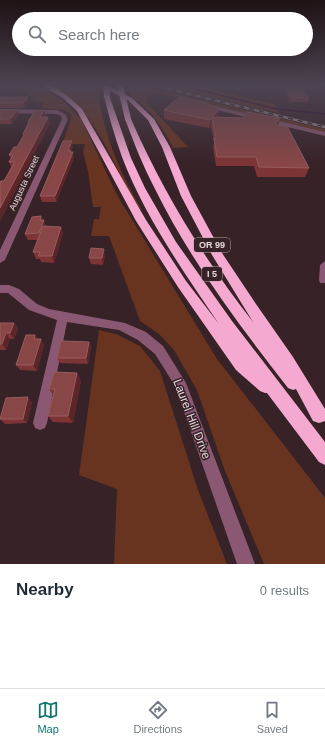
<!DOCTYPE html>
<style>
body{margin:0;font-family:Arial,sans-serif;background:#f6f6f7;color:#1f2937}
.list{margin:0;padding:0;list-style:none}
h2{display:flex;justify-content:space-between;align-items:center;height:52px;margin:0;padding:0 16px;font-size:17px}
h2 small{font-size:13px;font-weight:400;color:#747a83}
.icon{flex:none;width:22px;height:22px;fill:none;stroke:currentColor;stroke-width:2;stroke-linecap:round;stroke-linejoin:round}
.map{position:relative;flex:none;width:325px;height:564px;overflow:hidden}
.search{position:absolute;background:#fff;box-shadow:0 4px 16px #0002;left:12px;right:12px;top:12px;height:44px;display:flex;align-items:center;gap:10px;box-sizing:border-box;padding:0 14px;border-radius:22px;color:#747a83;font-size:15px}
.sheet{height:124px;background:#fff}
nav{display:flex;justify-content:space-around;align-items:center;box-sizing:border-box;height:56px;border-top:1px solid #e0e1e3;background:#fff;font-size:11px;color:#747a83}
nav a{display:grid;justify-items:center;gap:2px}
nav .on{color:#0f766e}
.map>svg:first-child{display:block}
.green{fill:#683420}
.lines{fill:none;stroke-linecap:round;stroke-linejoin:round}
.stream{stroke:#290128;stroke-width:1.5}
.minor{fill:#8a5872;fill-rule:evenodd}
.highway{fill:#f5a9d1;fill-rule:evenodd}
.rail-casing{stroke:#a08f92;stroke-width:2.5}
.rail{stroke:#372227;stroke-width:1.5;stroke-dasharray:5;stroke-linecap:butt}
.highway-bridge{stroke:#f5a9d1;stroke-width:6}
.wall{fill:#7d3435}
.shaded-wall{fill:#5c2628}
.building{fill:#884646;stroke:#975d5e}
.labels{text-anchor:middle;stroke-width:3;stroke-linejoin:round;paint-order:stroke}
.far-street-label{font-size:9px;fill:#e7d9db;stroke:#372227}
.shield{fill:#372227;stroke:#b2a2a5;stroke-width:1}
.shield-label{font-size:9px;font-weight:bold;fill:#e7d9db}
.near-street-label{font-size:12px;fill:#e7d9db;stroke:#372227}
</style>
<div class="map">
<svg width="325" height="564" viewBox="0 0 325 564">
<rect width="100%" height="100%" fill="#372227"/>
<g class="green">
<path d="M5 85H39L64 102 81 119 117 195 217 359 325 498V564H264L225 471 197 390 174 350 159 334 140 321 109 236H91L94 219H99L101 207H93L88 171 83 152 85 144H62L71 120V114L64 110 42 108 44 102 31 101 34 96 28 95 32 88H2Z"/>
<path d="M50 85H97C103 132 118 170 142 210 135 206 129 191 125 183 103 143 92 108 50 85Z"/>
<path d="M129 85H140L308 125 325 129V133L153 92 147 99V103L188 147 173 148C163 127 151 110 132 96Z"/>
<path d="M158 85H191L274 104 279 113Z"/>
<path d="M99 330 116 334 140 346 160 371 198 490 227 564H114L117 489 79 475Z"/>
</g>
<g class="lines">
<path class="stream" d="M179 85 276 109 325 114"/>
<g class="minor">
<path d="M206 104 325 132V136L204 107 203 106Z"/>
<path d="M0 109 57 110 65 114 68 119 5 260 0 263V250L62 119 61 116 56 114 0 113Z"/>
<path d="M325 261V283H320L319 280 320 265Z"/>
<path d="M0 285H9L19 289 37 304 49 309 125 323 146 332 163 346 186 383 255 564H237L175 386 155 354 138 340 119 330 67 322 47 423 45 428 40 430 35 428 33 423 57 320 29 310 8 293H0Z"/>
</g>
<g class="highway">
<path d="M40 85C55 83 71 99 82 109L146 220 186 281 219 324C183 271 145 217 122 157 115 137 109 117 104 96L109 95 131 158 145 188 176 242 232 321 325 442V465L319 462 267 393H265L260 391 236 370 178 287 136 221 77 111 63 98Z"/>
<path d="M99 85H106L132 98 154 119 170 147 191 196 222 253 256 304 293 357 325 409V421L319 423 313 421 296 389 293 390 288 388C239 325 190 260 155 189 143 166 134 143 125 119L126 118 131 119C163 192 204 259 253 322L212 255 181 196 162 147 148 120 128 100Z"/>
</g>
<g class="rail-casing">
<path id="rail" d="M152 85 325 127"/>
</g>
<use href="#rail" class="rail"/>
<g class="highway-bridge">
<path d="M106 85 107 96"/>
<path d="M120 85 128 119"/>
</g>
</g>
<g class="wall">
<path d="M283 85H300L309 98 308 102H291L282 87Z"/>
<path d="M0 97H28L29 102 24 108H0Z"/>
<path d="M220 109 219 117 280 118 278 126 309 168 305 177H257L254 166H216L213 147 214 142 211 127 209 128 164 119V110Z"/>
<path d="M0 110 19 115 12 124H0Z"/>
<path d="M44 111 46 116 45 117 50 123 0 221V182L4 181 11 167 9 162 11 159 9 155 17 147 23 136V134L28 123V122Z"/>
<path d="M73 147 71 152 74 158 56 202H42L40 196Z"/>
<path d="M41 216 46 226 61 227 63 233 54 263 41 262 40 259H36L33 252 38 240H28L25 234Z"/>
<path d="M105 255 103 265 91 264 89 258Z"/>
<path d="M0 323H14L18 329 14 339H10L6 350H0Z"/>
<path d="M35 335 38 339 44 345 37 371 20 370 16 365Z"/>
<path d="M89 342 91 347 88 364 60 363 57 358Z"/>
<path d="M81 380 73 423 53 422 48 416 53 395 49 389Z"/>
<path d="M32 402 27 423 5 424 0 419Z"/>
</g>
<g class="shaded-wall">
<path d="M28 97 29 102 24 108 23 103Z"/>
<path d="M220 109 219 117H212Z"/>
<path d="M18 110 19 115 12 124 10 119Z"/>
<path d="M44 111 46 116 42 123 40 117Z"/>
<path d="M48 117 50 123 0 221V208Z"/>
<path d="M212 118 211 127 209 128 210 120Z"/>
<path d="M280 118 277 127 275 125Z"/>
<path d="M72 141 73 147 71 152H73L74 158 56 202 55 196 68 150Z"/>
<path d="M41 216 43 221 44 220 46 226 42 240 39 233 40 220Z"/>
<path d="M61 227 63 233 54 263 52 256Z"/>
<path d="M104 249 105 255 103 265 102 258Z"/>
<path d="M14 323 18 329 14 339 10 333Z"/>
<path d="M6 333 10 339 6 350 2 344Z"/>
<path d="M35 335 39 341 34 339Z"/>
<path d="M41 339 44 345 37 371 33 365Z"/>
<path d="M89 342 91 347 88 364 86 358Z"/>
<path d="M77 373 81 380 73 423 68 416Z"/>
<path d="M28 397 32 402 27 423 23 419Z"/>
</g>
<g class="building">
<path d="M284 85H300L309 98H292Z"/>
<path d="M0 97H28L23 103H0Z"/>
<path d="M179 97 200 101 220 109 212 117 243 118 247 112 280 118 275 125 287 126 309 168 259 167 256 157H217L214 138H216L212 118 210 120 164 110Z"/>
<path d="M0 110H18L10 119H0Z"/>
<path d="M35 111H44L40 117H48L0 208V182L1 181H4L15 162H9L13 155H9L14 147H17L24 135 23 134 29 122H28Z"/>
<path d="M63 141H72L68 150H70V152H73L55 196H40Z"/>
<path d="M41 216 40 220H44L39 233 25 234 32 217Z"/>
<path d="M43 226 61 227 52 256H38L40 252H33Z"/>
<path d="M91 248 104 249 102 258H89Z"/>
<path d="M0 323H14L10 333H6L2 344H0Z"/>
<path d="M26 335H35L34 339H41L33 365H16Z"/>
<path d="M61 341 89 342 86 358H57Z"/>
<path d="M54 372 77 373 68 416H48L55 389H49Z"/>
<path d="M28 397 23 419H0L6 398Z"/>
</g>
<linearGradient id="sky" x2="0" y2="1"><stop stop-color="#1e1315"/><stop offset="0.52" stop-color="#4d4452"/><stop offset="1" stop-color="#4d4452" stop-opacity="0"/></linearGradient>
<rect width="325" height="164" fill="url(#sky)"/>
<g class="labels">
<g class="far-street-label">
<text transform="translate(24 183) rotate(-65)" y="3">Augusta Street</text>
</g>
<g class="shield">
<rect x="194" y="238" width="36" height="14" rx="3"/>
<rect x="202" y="267" width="20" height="14" rx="3"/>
</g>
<g class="shield-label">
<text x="212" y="248">OR 99</text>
<text x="212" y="277">I 5</text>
</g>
<g class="near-street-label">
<text transform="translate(192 419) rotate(69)" y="4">Laurel Hill Drive</text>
</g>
</g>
</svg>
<div class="search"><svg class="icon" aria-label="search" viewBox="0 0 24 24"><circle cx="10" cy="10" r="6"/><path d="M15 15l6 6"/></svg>Search here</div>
</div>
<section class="sheet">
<h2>Nearby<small>0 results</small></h2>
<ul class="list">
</ul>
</section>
<nav>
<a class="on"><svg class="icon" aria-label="map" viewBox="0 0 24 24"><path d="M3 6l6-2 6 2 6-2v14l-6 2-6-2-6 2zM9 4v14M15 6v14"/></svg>Map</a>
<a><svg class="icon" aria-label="directions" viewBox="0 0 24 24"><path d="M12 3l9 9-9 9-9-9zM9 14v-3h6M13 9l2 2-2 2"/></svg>Directions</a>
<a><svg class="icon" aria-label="saved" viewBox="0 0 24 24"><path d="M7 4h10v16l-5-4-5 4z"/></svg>Saved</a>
</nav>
